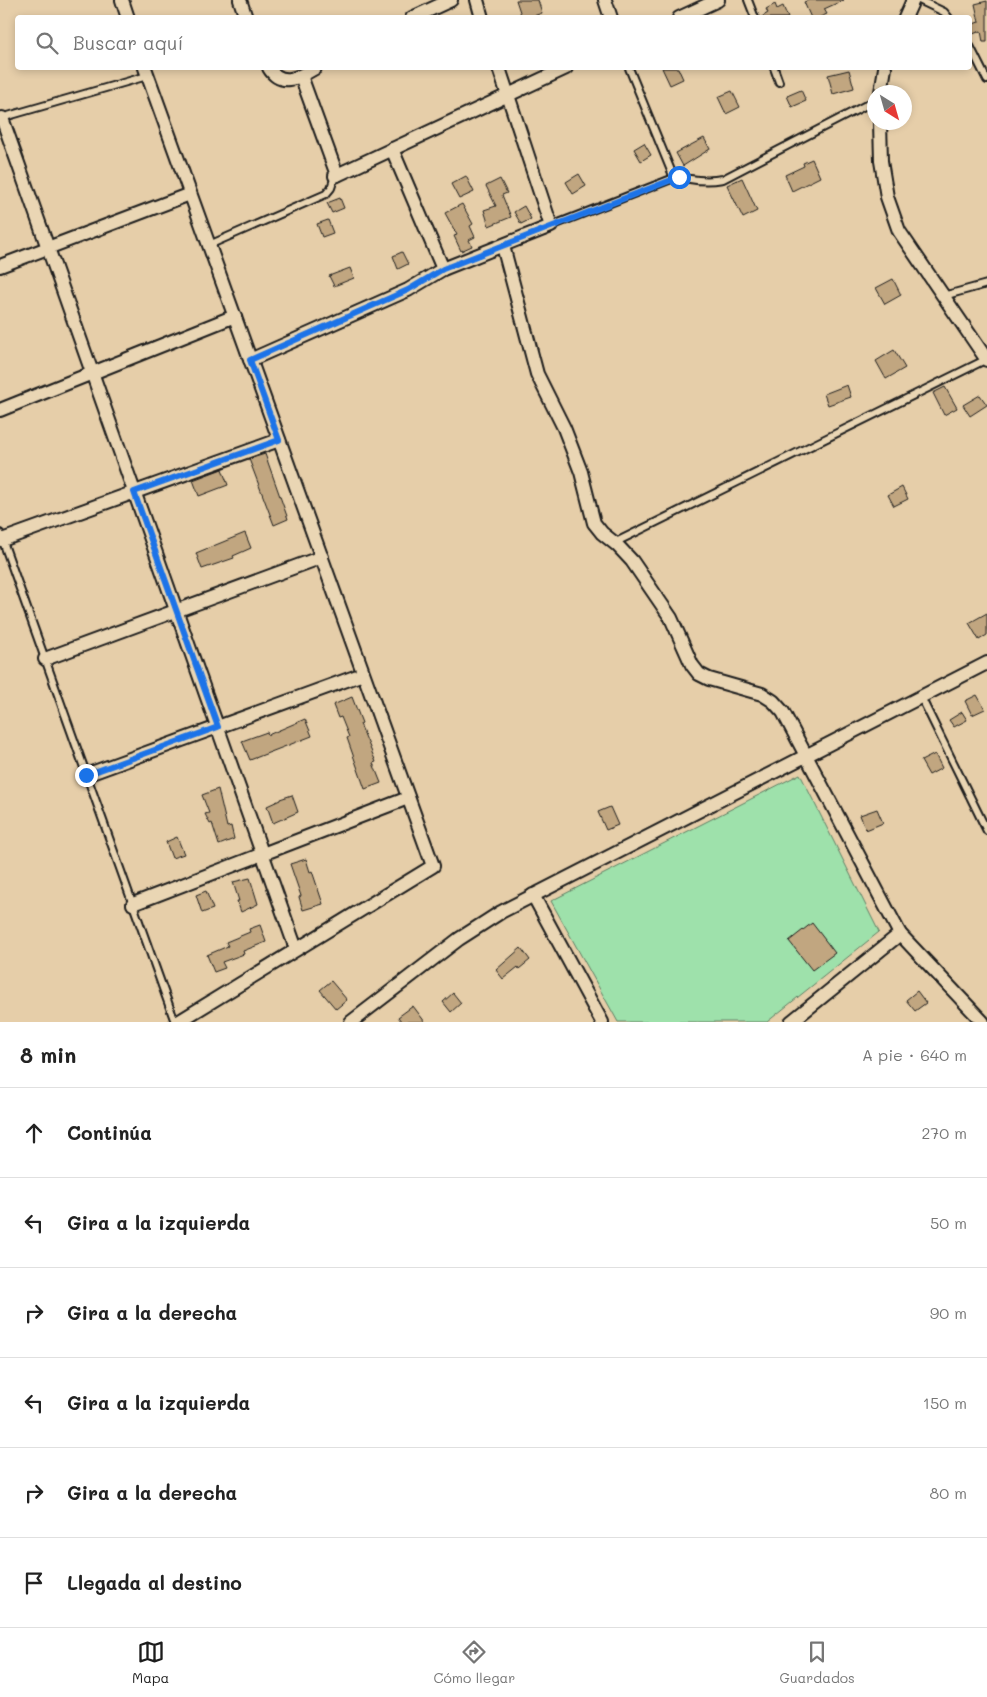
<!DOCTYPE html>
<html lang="es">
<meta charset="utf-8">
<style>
body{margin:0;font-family:Mali,sans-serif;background:#f2f2f2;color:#222}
.compass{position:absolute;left:867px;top:85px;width:45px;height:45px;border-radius:50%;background:#fff;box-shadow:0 2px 8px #0003;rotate:143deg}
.stop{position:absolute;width:15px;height:15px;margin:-11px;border:4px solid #1a73e8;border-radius:50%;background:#fff}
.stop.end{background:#1a73e8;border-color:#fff;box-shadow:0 1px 5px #0008}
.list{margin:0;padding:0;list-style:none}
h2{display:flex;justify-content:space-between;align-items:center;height:65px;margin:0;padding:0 20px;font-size:21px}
h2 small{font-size:16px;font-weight:400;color:#767676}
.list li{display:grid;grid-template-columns:32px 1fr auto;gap:15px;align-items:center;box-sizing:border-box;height:90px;padding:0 20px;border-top:1px solid #e0e0e0}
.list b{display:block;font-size:19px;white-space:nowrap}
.list em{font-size:16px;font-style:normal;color:#767676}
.icon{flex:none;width:28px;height:28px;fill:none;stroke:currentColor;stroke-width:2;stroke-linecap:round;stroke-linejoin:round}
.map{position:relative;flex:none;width:987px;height:1022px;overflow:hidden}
.search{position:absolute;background:#fff;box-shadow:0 2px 8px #0003;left:15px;right:15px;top:15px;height:55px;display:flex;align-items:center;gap:12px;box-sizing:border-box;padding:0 18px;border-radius:5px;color:#767676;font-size:19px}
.sheet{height:605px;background:#fff}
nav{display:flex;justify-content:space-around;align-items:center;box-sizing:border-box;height:70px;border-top:1px solid #e0e0e0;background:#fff;font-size:14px;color:#767676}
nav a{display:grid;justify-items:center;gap:2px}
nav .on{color:#1c1c1c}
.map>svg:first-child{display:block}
.green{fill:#9ee1ab;stroke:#5d7e64}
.building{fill:#c1a680;stroke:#1c1c1c}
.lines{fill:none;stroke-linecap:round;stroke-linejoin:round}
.service-casing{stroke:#1c1c1c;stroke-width:10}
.minor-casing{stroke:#1c1c1c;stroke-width:16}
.service{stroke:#ead6b4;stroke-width:6}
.minor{stroke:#ead6b4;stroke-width:12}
.route{stroke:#1a73e8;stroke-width:6}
</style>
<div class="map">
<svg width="987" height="1022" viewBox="0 0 987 1022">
<rect width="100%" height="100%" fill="#e6cea9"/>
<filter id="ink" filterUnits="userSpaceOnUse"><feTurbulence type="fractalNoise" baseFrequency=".02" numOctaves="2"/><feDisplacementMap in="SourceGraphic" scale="10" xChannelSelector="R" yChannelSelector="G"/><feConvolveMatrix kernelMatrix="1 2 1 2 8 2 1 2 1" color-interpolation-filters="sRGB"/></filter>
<g filter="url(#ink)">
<path class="green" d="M800 774 879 932 767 1022H618L551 901Z"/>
<g class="building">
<path d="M516 0H538L542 13 528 18H522Z"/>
<path d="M809 0H844L824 9 827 14 818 18H811L804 2Z"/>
<path d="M987 1V42H983L981 31 970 35V25L979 22 975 4Z"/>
<path d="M775 4 777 9 783 6 788 18H760L768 13 766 9Z"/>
<path d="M662 68H678L683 79 670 85Z"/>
<path d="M849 70 854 88 833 94 828 75Z"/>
<path d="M801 90 806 101 792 107 787 96Z"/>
<path d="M732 91 740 107 726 114 718 97Z"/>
<path d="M704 138 710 149 683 166 676 153Z"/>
<path d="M644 143 651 155 641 161 634 149Z"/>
<path d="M812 159 820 177 792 191 785 175 804 166 803 163Z"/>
<path d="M579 174 586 186 573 194 566 182Z"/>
<path d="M466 176 474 192 459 199 451 184Z"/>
<path d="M742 178 757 211 743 218 727 185Z"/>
<path d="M500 179 507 193 502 195 511 217 489 226 484 210 496 206 486 186Z"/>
<path d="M340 198 344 208 332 213 327 203Z"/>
<path d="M462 204 473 224 470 226 475 237 469 240 472 246 461 251 454 236 457 235 445 213Z"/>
<path d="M524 206 531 219 521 224 514 212Z"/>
<path d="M328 220 333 233 322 237 317 224Z"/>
<path d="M402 252 408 264 398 269 393 256Z"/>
<path d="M350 268 354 278 334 286 329 276Z"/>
<path d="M893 279 901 295 885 304 876 288Z"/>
<path d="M894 350 905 368 886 379 876 361Z"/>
<path d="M847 385 851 397 828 405 824 394Z"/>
<path d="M945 387 957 408 944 415 933 393Z"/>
<path d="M980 395 987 405 970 416 963 405Z"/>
<path d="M265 454 288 519 274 525 249 459Z"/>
<path d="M222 469 228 485 199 496 193 480Z"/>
<path d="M902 487 908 499 894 506 888 495Z"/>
<path d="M245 533 251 548 233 556 234 558 202 569 196 553Z"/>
<path d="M987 613V635L979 640 969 623Z"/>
<path d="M977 695 985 709 972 715 965 701Z"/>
<path d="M352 697 362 723 360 724 376 762 373 763 381 783 365 789 347 738 349 737 341 717 338 718 333 705Z"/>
<path d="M962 712 967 720 954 727 949 720Z"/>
<path d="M305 719 312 736 250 760 242 741 267 732 268 735Z"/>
<path d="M935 754 942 768 929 775 921 761Z"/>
<path d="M218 789 227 827 231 826 234 839 219 845 212 823 210 824 205 814 209 813 202 795Z"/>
<path d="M292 795 298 812 273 823 267 806 280 800V799Z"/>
<path d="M610 807 618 825 606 830 598 812Z"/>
<path d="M877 809 883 823 866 830 860 815Z"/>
<path d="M177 837 184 854 172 858 166 842Z"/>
<path d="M306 859 310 872 312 871 323 904 303 910 299 897 301 896 290 864Z"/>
<path d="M250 878 258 904 241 912 237 901H239L233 882Z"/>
<path d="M206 891 213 909 202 913 196 895Z"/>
<path d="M812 923 835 953 812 970 789 941Z"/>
<path d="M260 925 266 942 243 951 244 954 222 962 225 968 214 972 207 955 228 946 226 942 250 932 249 929Z"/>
<path d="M521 948 530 960 519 969 518 967 503 979 496 970Z"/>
<path d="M331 981 347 1000 336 1009 320 990Z"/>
<path d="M917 991 926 1003 915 1011 906 1000Z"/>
<path d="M453 993 461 1003 451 1012 443 1002Z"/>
<path d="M413 1006 425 1022H402L398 1017Z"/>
</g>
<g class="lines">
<g class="service-casing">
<g id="service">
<path d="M748 0 755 18"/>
<path d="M919 0 944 12 949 18"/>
<path d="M970 46 987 80"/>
<path d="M629 68 674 178"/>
<path d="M774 68 779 82"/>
<path d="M1 118 147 76"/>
<path d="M551 226 674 178C680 177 684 179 690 179 701 181 712 181 723 179L874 101"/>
<path d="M209 245 326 194 331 188 335 176"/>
<path d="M943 296 987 284"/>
<path d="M0 533 175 1022"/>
<path d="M614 543 987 359"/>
<path d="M921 697 987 831"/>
</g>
</g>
<g class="minor-casing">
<g id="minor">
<path d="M122 0 128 18"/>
<path d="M240 0 246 18"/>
<path d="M477 0 482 18"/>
<path d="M605 0 611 18"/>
<path d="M412 18 451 0"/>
<path d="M679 18 718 0"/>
<path d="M905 18 913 0"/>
<path d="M145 68 433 866 178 1022"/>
<path d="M269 68C281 88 300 77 315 68"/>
<path d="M301 76 337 175"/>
<path d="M881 92 885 68"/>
<path d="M2 118 296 949"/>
<path d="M880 122 881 161 887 197 899 231 987 360"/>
<path d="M392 149 443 269"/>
<path d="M335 176 566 68"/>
<path d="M503 246 537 374 564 428 581 472 594 523 602 533 617 545 632 561 671 618 692 665 699 674 709 679 762 694 773 701 783 712 900 934 983 1022"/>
<path d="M0 266 190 194"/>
<path d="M250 360 408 290 443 269 551 226 499 68"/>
<path d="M0 410 235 316"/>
<path d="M2 540 279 440"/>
<path d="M45 659 322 557"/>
<path d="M86 775 363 674"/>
<path d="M533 895 602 1022"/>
<path d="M133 904 408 798"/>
<path d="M351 1022 459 939 501 912 987 663"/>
<path d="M791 1022 900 934"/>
</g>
</g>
<use href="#service" class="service"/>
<use href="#minor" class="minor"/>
</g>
</g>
<g class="lines" filter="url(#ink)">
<path class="route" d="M86 775 218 727 134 492 279 440 250 360 408 290 443 269 679 177"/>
</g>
</svg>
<svg class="compass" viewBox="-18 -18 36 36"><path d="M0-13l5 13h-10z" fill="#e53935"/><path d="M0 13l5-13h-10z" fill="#767676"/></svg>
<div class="stop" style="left:679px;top:177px"></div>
<div class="stop end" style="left:86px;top:775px"></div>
<div class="search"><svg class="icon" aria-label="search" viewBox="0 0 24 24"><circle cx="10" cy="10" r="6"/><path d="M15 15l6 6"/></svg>Buscar aquí</div>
</div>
<section class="sheet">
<h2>8 min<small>A pie · 640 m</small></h2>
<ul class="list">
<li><svg class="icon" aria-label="ahead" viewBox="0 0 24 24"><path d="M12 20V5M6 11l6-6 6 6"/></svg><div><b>Continúa</b></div><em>270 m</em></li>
<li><svg class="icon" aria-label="left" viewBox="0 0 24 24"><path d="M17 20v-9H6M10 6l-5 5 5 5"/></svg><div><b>Gira a la izquierda</b></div><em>50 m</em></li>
<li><svg class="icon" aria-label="right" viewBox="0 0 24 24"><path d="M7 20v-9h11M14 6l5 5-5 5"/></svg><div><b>Gira a la derecha</b></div><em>90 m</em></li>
<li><svg class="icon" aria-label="left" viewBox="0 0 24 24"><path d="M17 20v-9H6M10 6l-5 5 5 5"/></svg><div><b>Gira a la izquierda</b></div><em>150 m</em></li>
<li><svg class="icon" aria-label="right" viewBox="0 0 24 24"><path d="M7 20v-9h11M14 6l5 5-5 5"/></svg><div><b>Gira a la derecha</b></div><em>80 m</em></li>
<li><svg class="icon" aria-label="arrive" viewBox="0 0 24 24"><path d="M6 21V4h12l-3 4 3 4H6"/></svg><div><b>Llegada al destino</b></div></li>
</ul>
</section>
<nav>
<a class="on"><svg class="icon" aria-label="map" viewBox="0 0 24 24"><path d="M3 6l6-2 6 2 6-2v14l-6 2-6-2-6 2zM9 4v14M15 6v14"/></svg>Mapa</a>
<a><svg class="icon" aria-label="directions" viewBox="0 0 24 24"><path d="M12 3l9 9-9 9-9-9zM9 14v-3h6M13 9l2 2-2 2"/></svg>Cómo llegar</a>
<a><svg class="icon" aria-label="saved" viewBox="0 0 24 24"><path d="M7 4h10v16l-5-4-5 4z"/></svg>Guardados</a>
</nav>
